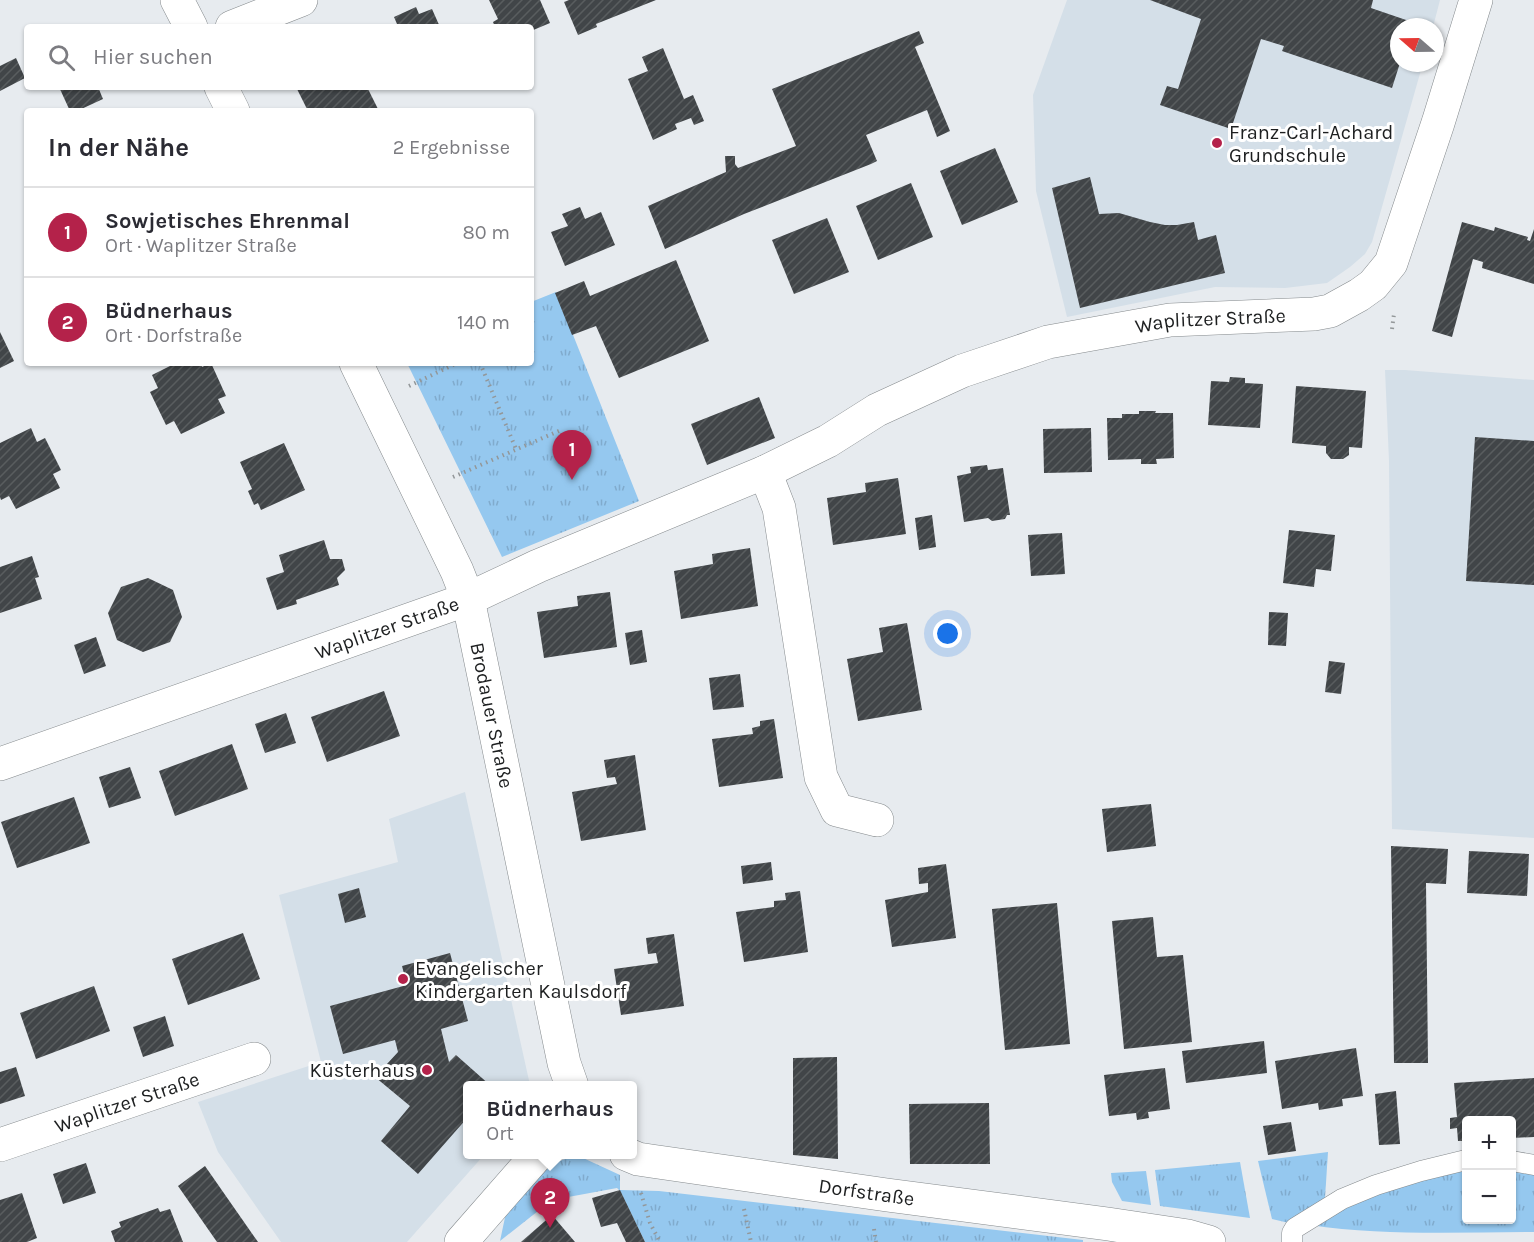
<!DOCTYPE html>
<html lang="de">
<meta charset="utf-8">
<style>
body{margin:0;font-family:Karla,sans-serif;background:#f2f2f3;color:#2b2b33}
.controls{position:absolute;right:18px;bottom:18px;display:grid;overflow:hidden;border-radius:6px;box-shadow:0 2px 4px #0004}
.controls button{width:54px;height:54px;display:grid;place-items:center;padding:0;border:0;border-bottom:2px solid #e1e1e2;background:#fff;color:#2b2b33;font:30px sans-serif}
.compass{position:absolute;left:1390px;top:18px;width:54px;height:54px;border-radius:50%;background:#fff;box-shadow:0 2px 4px #0004;rotate:290deg}
.you{position:absolute;left:948px;top:634px;width:21px;height:21px;margin:-15px;border:4px solid #fff;border-radius:50%;background:#1a73e8;box-shadow:0 0 0 9px #1a73e833}
.badge{display:grid;place-items:center;width:39px;height:39px;border-radius:50%;background:#b4224a;color:#fff;font-size:20px;font-weight:700}
.pin{position:absolute;translate:-50% -50px;filter:drop-shadow(0 2px 3px #0008)}
.pin::after{content:'';position:absolute;top:32px;width:21px;height:18px;background:inherit;clip-path:polygon(0 0,100% 0,50% 100%)}
.popup{position:absolute;left:463px;top:1081px;width:174px;height:78px;box-sizing:border-box;display:grid;place-content:center;border-radius:6px;background:#fff;filter:drop-shadow(0 2px 4px #0005);font-size:20px;white-space:nowrap;color:#7c7c81}
.popup b{font-size:22px;color:#2b2b33}
.popup::after{content:'';position:absolute;left:50%;top:100%;margin-left:-12px;border:12px solid transparent;border-top-color:#fff}
.list{margin:0;padding:0;list-style:none}
h2{display:flex;justify-content:space-between;align-items:center;height:78px;margin:0;padding:0 24px;font-size:26px}
h2 small{font-size:20px;font-weight:400;color:#7c7c81}
.list li{display:grid;grid-template-columns:39px 1fr auto;gap:18px;align-items:center;box-sizing:border-box;height:90px;padding:0 24px;border-top:2px solid #e1e1e2}
.list b{display:block;font-size:22px;white-space:nowrap}
.list p{margin:0;font-size:20px;white-space:nowrap;color:#7c7c81}
.list em{font-size:20px;font-style:normal;color:#7c7c81}
.icon{flex:none;width:33px;height:33px;fill:none;stroke:currentColor;stroke-width:2;stroke-linecap:round;stroke-linejoin:round}
.map{position:relative;flex:none;width:1534px;height:1242px;overflow:hidden}
.search{position:absolute;background:#fff;box-shadow:0 2px 4px #0004;left:24px;top:24px;width:510px;height:66px;display:flex;align-items:center;gap:15px;box-sizing:border-box;padding:0 21px;border-radius:6px;color:#7c7c81;font-size:22px}
.panel{position:absolute;background:#fff;box-shadow:0 2px 4px #0004;left:24px;top:108px;width:510px;height:258px;border-radius:6px}
.map>svg:first-child{display:block}
.built{fill:#d4dfe8}
.grass{fill:url(#grass-tufts)}
.building{fill:url(#building-hatch)}
.lines{fill:none;stroke-linecap:round;stroke-linejoin:round}
.lane-casing{stroke:#858a8d;stroke-width:21}
.street-casing{stroke:#858a8d;stroke-width:34}
.path{stroke:#939799;stroke-width:4;stroke-dasharray:1.5 4.5;stroke-linecap:butt}
.lane{stroke:#fff;stroke-width:20}
.street{stroke:#fff;stroke-width:33}
.poi-dot{fill:#b4224a;stroke:#fff;stroke-width:2}
.labels{text-anchor:middle;stroke-width:6;stroke-linejoin:round;paint-order:stroke}
.poi-label{font-size:20px;fill:#1d1f20;stroke:#fff;text-anchor:start}
.street-label{font-size:20px;fill:#1d1f20;stroke:#fff}
</style>
<div class="map">
<svg width="1534" height="1242" viewBox="0 0 1534 1242">
<defs>
<pattern id="grass-tufts" width="24" height="20" patternUnits="userSpaceOnUse" patternTransform="scale(1.5)"><rect width="24" height="20" fill="#95c8ef"/><path d="M3 7l-1-3M5 7V3M7 7l1-3M15 17l-1-3M17 17v-4M19 17l1-3" fill="none" stroke="#80abcd"/></pattern>
<pattern id="building-hatch" width="6" height="6" patternUnits="userSpaceOnUse" patternTransform="scale(1.5)"><rect width="6" height="6" fill="#414548"/><path d="M-1 1l2-2M0 6l6-6M5 7l2-2" fill="none" stroke="#595d5f"/></pattern>
</defs>
<rect width="100%" height="100%" fill="#e7ebef"/>
<g class="built">
<path d="M1067 0H1440L1433 27H1399V63H1423L1372 242 1365 254 1350 267 1327 283 1285 288 1215 287 1067 317 1036 191 1033 95Z"/>
<path d="M1385 370H1405L1534 380V838L1392 829 1389 461Z"/>
<path d="M465 792 530 1085 468 1086V1154L484 1155 407 1242H281L218 1152 198 1102 321 1062 279 895 398 862 389 819Z"/>
</g>
<g class="grass">
<path d="M556 292 639 501 502 557 407 363H531V302Z"/>
<path d="M1328 1152 1325 1198 1289 1223 1272 1219 1258 1161Z"/>
<path d="M581 1157 620 1175V1190L659 1191 1083 1240V1242H645L620 1191 617 1188 552 1200 500 1241 507 1208 539 1175 554 1163 568 1158Z"/>
<path d="M1240 1162 1250 1218 1160 1206 1155 1170Z"/>
<path d="M1466 1169V1220H1512V1169L1534 1173V1232C1459 1232 1383 1236 1310 1225L1370 1194Z"/>
<path d="M1146 1171 1151 1205 1122 1201 1112 1182 1111 1173Z"/>
</g>
<g class="building">
<path d="M489 0H540L550 23 531 31V27H495L493 22 498 19Z"/>
<path d="M569 0H656L596 24 597 27 578 35 564 2Z"/>
<path d="M1150 0H1373L1371 8 1409 21 1407 27H1399L1398 54 1399 63H1400L1392 88 1282 51 1284 46 1261 39 1231 129 1160 105 1167 86 1178 89 1201 19Z"/>
<path d="M416 7 419 14 432 9 440 27H390L397 24 394 17Z"/>
<path d="M919 31 924 43 915 47 950 131 937 137 927 110 866 135 877 161 871 164 744 214 665 249 648 206 726 172 725 156H735V164L738 168 796 146 772 89Z"/>
<path d="M663 48 684 99 693 95 704 121 694 125 691 118 675 124 677 129 653 140 628 79 648 71 642 57Z"/>
<path d="M16 58 25 78 0 91V66Z"/>
<path d="M59 87H98L103 99 77 111H70Z"/>
<path d="M296 87H367L379 111H308Z"/>
<path d="M995 148 1018 202 962 225 940 171Z"/>
<path d="M1090 177 1099 214 1119 213 1150 222 1165 225H1177L1194 222 1198 240 1216 235 1225 273 1080 308 1052 188Z"/>
<path d="M911 183 933 237 878 260 856 206Z"/>
<path d="M580 207 585 219 601 212 615 245 565 266 551 232 568 226 562 214Z"/>
<path d="M827 218 849 272 794 294 772 240Z"/>
<path d="M1462 222 1494 231 1495 227 1528 237 1527 240 1530 241 1534 229V284L1482 268 1483 262 1473 259 1452 337 1432 331Z"/>
<path d="M676 260 709 341 619 378 596 326 572 335 555 293 584 281 590 296Z"/>
<path d="M0 332 14 361 0 368Z"/>
<path d="M176 363H201L202 367 211 363 226 396 218 399 225 413 181 434 174 421 166 425 150 392 158 388 152 375Z"/>
<path d="M1230 377 1245 378V383L1263 384 1260 428 1208 425 1211 381 1229 382Z"/>
<path d="M1296 386 1366 391 1362 448 1349 447V455L1343 459H1331L1326 453V446L1292 443Z"/>
<path d="M759 397 775 438 707 465 691 424Z"/>
<path d="M1139 411H1156L1155 413H1173L1174 458 1156 459 1157 464H1141V459L1108 460 1107 418H1122V414H1139Z"/>
<path d="M31 428 37 442 45 438 61 470 53 474 60 488 16 509 9 496 1 500 0 497V443Z"/>
<path d="M1091 428 1092 472 1044 473 1043 429Z"/>
<path d="M1475 437 1534 441V585L1466 581Z"/>
<path d="M284 443 305 490 261 510 258 503 254 505 248 491 252 489 240 462Z"/>
<path d="M987 465 988 470 1003 468 1010 515H1007L1005 519 992 521 988 518 964 522 957 476 971 473 970 467Z"/>
<path d="M898 478 906 534 833 545 827 498 866 492 865 483Z"/>
<path d="M932 515 936 547 919 550 915 518Z"/>
<path d="M1289 530 1335 535 1331 571 1316 569 1314 587 1283 583Z"/>
<path d="M1062 533 1065 574 1031 576 1028 535Z"/>
<path d="M324 540 330 559H342L345 570 337 578 339 585 296 600 297 604 277 610 266 578 284 572 279 555Z"/>
<path d="M750 548 758 606 681 619 674 571 713 564 712 554Z"/>
<path d="M32 556 39 577 35 578 42 599 0 613V567Z"/>
<path d="M148 578 173 590 182 617 170 642 143 652 117 640 108 613 121 587Z"/>
<path d="M610 592 617 647 544 658 537 612 578 606 577 596Z"/>
<path d="M1269 612 1288 613 1286 646 1268 645Z"/>
<path d="M907 623 922 710 858 721 847 659 883 652 879 628Z"/>
<path d="M642 630 647 662 630 665 625 633Z"/>
<path d="M96 637 106 666 84 674 74 645Z"/>
<path d="M1329 661 1345 663 1341 694 1325 692Z"/>
<path d="M740 674 744 707 713 710 709 678Z"/>
<path d="M384 691 400 736 327 762 311 717Z"/>
<path d="M286 713 296 743 265 753 255 724Z"/>
<path d="M774 719 783 778 719 787 712 739 753 734 752 728 760 726V721Z"/>
<path d="M232 744 248 789 175 816 159 771Z"/>
<path d="M635 755 646 830 581 841 572 792 617 784 615 777 607 778 604 760Z"/>
<path d="M130 767 141 798 109 808 99 777Z"/>
<path d="M74 797 90 843 17 868 1 822Z"/>
<path d="M1151 804 1156 846 1107 852 1102 809Z"/>
<path d="M1391 846 1448 849 1446 884 1426 883 1428 1063H1394Z"/>
<path d="M1469 851 1529 854 1527 896 1467 893Z"/>
<path d="M771 862 773 880 743 884 741 866Z"/>
<path d="M946 864 956 938 892 947 885 900 928 892V883L919 884 918 868Z"/>
<path d="M359 888 366 917 345 923 338 894Z"/>
<path d="M800 891 808 952 744 962 736 912 774 907V901L786 900 785 893Z"/>
<path d="M1057 903 1070 1044 1005 1050 992 909Z"/>
<path d="M1153 917 1157 957 1183 955 1192 1042 1124 1049 1112 921Z"/>
<path d="M243 933 260 979 188 1005 172 959Z"/>
<path d="M674 934 684 1006 621 1015 614 969 658 963 656 953 648 954 646 938Z"/>
<path d="M450 953 468 1021 441 1029 449 1062 456 1055 491 1086H468V1117L418 1174 381 1141 410 1106 375 1077 398 1052 395 1040 343 1054 330 1006 407 985 402 966Z"/>
<path d="M94 986 110 1031 36 1059 20 1013Z"/>
<path d="M165 1016 174 1046 143 1057 133 1027Z"/>
<path d="M1264 1041 1267 1073 1186 1083 1182 1051Z"/>
<path d="M1356 1048 1363 1096 1342 1099 1343 1106 1319 1110 1318 1103 1282 1109 1275 1061Z"/>
<path d="M837 1057 838 1159 793 1155V1058Z"/>
<path d="M16 1067 25 1096 0 1104V1072Z"/>
<path d="M1165 1068 1170 1109 1148 1112 1149 1118 1137 1120 1136 1113 1109 1116 1104 1075Z"/>
<path d="M1534 1078V1137L1512 1138V1120H1466V1141H1458L1457 1128 1450 1129V1118L1457 1117 1454 1083Z"/>
<path d="M1396 1091 1400 1144 1379 1145 1375 1094Z"/>
<path d="M989 1103 990 1164H910L909 1104Z"/>
<path d="M1291 1122 1296 1151 1268 1155 1263 1126Z"/>
<path d="M86 1163 96 1193 63 1204 53 1174Z"/>
<path d="M205 1166 258 1242H217L178 1186Z"/>
<path d="M620 1190 645 1242H626L617 1223 601 1227 592 1198Z"/>
<path d="M22 1193 37 1238 27 1242H0V1200Z"/>
<path d="M158 1208 160 1212 170 1209 183 1242H115L111 1231 121 1227 119 1222Z"/>
<path d="M552 1215 575 1242H521Z"/>
</g>
<g class="lines">
<g class="lane-casing">
<g id="lane">
<path d="M1512 1161 1534 1165"/>
<path d="M1292 1242V1233L1295 1228 1342 1199 1376 1185 1421 1171 1466 1160"/>
</g>
</g>
<g class="street-casing">
<g id="street">
<path d="M177 0 191 27"/>
<path d="M232 27 301 0"/>
<path d="M221 87 233 111"/>
<path id="s1" d="M356 363 457 571 468 599 564 1063 572 1086"/>
<path d="M765 472 779 508 821 777 837 810 877 820"/>
<path id="s2" d="M0 764 468 599 538 566 765 472 828 441 877 410 962 371 1048 342 1170 320 1314 314 1330 311 1359 295 1373 285 1391 263 1438 123 1476 0"/>
<path id="s3" d="M0 1145 254 1059"/>
<path id="s4" d="M626 1154 638 1159 651 1161 887 1195 1108 1224 1188 1236 1209 1242"/>
<path d="M461 1242 538 1154"/>
</g>
</g>
<g class="path">
<path d="M1392 329 1394 314"/>
<path d="M480 363 516 449"/>
<path d="M409 386 457 363"/>
<path d="M453 477 561 430"/>
<path d="M641 1193 650 1223 660 1242"/>
<path d="M744 1209 751 1242"/>
<path d="M874 1229 876 1242"/>
</g>
<use href="#lane" class="lane"/>
<use href="#street" class="street"/>
</g>
<g class="poi-dot">
<circle cx="1217" cy="143" r="6"/>
<circle cx="403" cy="979" r="6"/>
<circle cx="427" cy="1070" r="6"/>
</g>
<g class="labels">
<g class="poi-label">
<text x="1229" y="139">Franz-Carl-Achard<tspan x="1229" dy="23">Grundschule</tspan></text>
<text x="415" y="975">Evangelischer<tspan x="415" dy="23">Kindergarten Kaulsdorf</tspan></text>
<text x="415" y="1077" text-anchor="end">Küsterhaus</text>
</g>
<g class="street-label">
<text dy="7" stroke="none"><textPath href="#s2" startOffset="1296">Waplitzer Straße</textPath></text>
<text dy="7" stroke="none"><textPath href="#s2" startOffset="410">Waplitzer Straße</textPath></text>
<text dy="7" stroke="none"><textPath href="#s1" startOffset="380">Brodauer Straße</textPath></text>
<text dy="7" stroke="none"><textPath href="#s3" startOffset="134">Waplitzer Straße</textPath></text>
<text dy="7" stroke="none"><textPath href="#s4" startOffset="244">Dorfstraße</textPath></text>
</g>
</g>
</svg>
<div class="controls">
<button>+</button>
<button>−</button>
</div>
<svg class="compass" viewBox="-18 -18 36 36"><path d="M0-13l5 13h-10z" fill="#e53935"/><path d="M0 13l5-13h-10z" fill="#7c7c81"/></svg>
<div class="you"></div>
<div class="pin badge" style="left:572px;top:480px">1</div>
<div class="pin badge" style="left:550px;top:1228px">2</div>
<div class="popup"><b>Büdnerhaus</b>Ort</div>
<div class="search"><svg class="icon" aria-label="search" viewBox="0 0 24 24"><circle cx="10" cy="10" r="6"/><path d="M15 15l6 6"/></svg>Hier suchen</div>
<section class="panel">
<h2>In der Nähe<small>2 Ergebnisse</small></h2>
<ul class="list">
<li><span class="badge">1</span><div><b>Sowjetisches Ehrenmal</b><p>Ort · Waplitzer Straße</p></div><em>80 m</em></li>
<li><span class="badge">2</span><div><b>Büdnerhaus</b><p>Ort · Dorfstraße</p></div><em>140 m</em></li>
</ul>
</section>
</div>
